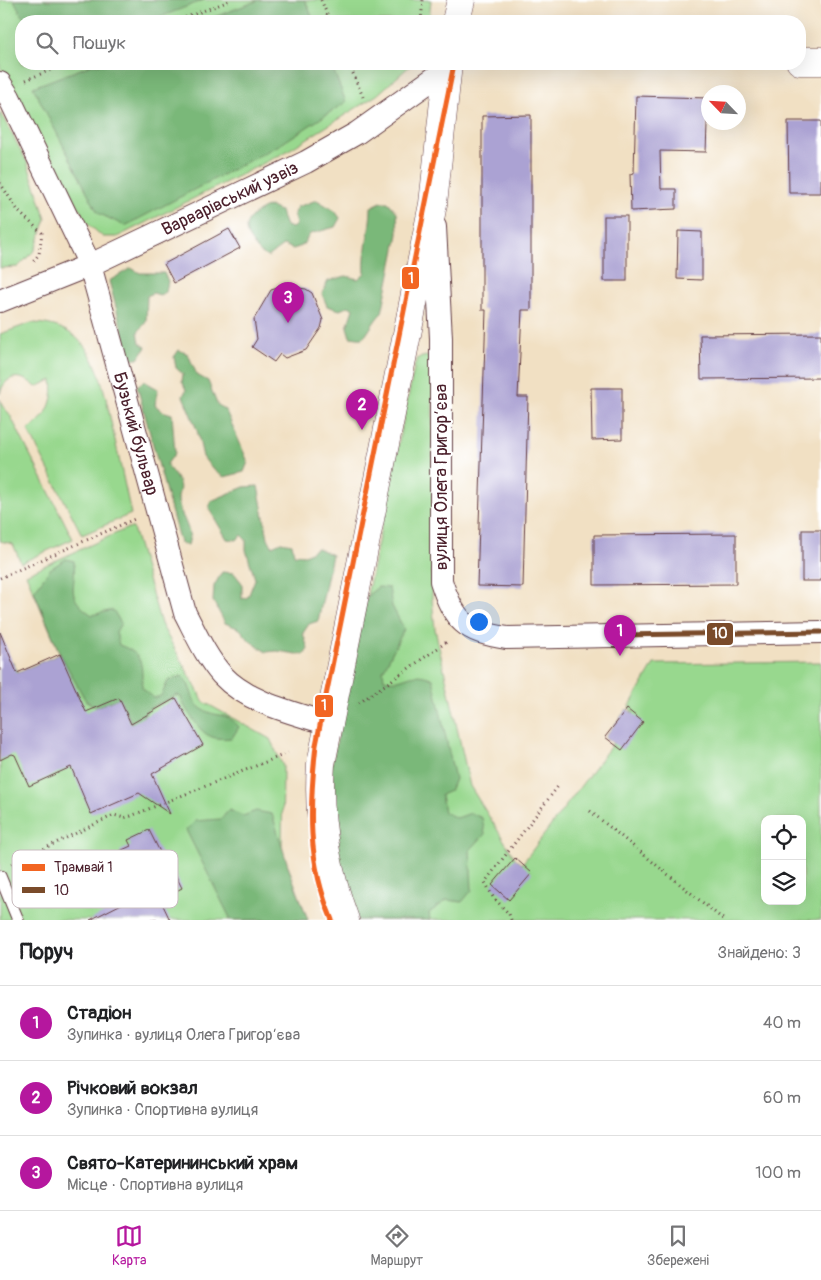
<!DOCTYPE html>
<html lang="uk">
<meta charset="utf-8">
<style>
body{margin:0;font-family:Pangolin,sans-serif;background:#f6f6f6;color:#202124}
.controls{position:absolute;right:15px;bottom:15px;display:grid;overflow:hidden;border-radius:10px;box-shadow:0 5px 20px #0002}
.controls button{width:45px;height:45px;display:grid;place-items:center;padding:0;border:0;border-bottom:1px solid #e0e0e0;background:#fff;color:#202124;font:25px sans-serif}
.compass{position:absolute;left:701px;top:85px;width:45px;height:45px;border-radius:50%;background:#fff;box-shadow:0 5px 20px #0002;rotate:295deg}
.you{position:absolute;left:478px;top:621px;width:18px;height:18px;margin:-12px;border:4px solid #fff;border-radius:50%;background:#1a73e8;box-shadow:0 0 0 8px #1a73e833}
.badge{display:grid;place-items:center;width:32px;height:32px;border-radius:50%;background:#b5179e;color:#fff;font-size:16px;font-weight:700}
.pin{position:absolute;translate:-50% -41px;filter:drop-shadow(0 1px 2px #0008)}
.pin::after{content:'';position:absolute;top:26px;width:18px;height:15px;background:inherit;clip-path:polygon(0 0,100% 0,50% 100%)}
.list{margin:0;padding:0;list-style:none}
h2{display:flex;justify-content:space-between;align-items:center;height:65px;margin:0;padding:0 20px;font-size:21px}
h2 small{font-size:16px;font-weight:400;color:#757577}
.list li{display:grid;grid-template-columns:32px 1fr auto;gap:15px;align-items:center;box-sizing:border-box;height:75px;padding:0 20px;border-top:1px solid #e0e0e0}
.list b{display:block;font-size:19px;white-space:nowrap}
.list p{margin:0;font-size:16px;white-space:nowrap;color:#757577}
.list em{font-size:16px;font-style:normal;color:#757577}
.icon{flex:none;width:28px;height:28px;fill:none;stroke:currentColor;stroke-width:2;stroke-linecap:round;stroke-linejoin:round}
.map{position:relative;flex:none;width:821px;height:920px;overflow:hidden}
.search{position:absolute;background:#fff;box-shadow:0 5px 20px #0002;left:15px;right:15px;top:15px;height:55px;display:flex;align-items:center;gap:12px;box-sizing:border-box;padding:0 18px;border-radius:20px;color:#757577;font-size:19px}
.sheet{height:290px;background:#fff}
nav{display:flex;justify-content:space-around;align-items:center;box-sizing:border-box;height:70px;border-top:1px solid #e0e0e0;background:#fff;font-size:14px;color:#757577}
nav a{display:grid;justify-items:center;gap:2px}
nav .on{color:#b5179e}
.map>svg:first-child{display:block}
.green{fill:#98d88e;stroke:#717c5c;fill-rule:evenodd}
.forest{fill:#7ab879;stroke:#626c52}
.building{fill:#aba2d3}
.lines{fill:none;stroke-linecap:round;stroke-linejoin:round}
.service-casing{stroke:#633c42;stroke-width:13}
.minor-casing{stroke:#633c42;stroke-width:24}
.tertiary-casing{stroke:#633c42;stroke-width:29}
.path{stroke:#633c42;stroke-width:3;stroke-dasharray:1 4;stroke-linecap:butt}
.service{stroke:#fff;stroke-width:11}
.minor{stroke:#fff;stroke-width:22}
.tertiary{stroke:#fff;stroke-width:28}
.bus-1-casing{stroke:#fff;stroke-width:9}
.bus-1{stroke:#7a4b2a;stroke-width:5}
.tram-1-casing{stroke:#fff;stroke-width:9}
.tram-1{stroke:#f26522;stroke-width:5}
.labels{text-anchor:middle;stroke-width:4;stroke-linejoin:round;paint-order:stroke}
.street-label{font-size:18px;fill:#4a1f2b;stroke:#fff}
.key{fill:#fff;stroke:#c9bcbf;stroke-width:1}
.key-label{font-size:14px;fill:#4a1f2b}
.line-badge{stroke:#fff;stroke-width:2}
.badge-label{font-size:14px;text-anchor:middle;font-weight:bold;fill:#fff}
</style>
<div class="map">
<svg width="821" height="920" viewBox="0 0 821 920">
<rect width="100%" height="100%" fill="#fff"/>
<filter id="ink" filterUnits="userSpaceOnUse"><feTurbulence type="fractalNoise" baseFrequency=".02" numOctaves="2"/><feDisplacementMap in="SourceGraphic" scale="10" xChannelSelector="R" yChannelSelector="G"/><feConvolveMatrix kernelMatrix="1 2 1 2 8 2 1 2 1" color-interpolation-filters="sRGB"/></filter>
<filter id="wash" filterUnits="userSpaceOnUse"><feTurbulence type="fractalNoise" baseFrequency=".0096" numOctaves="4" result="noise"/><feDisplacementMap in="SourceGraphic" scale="20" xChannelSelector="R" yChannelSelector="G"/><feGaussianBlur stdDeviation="1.12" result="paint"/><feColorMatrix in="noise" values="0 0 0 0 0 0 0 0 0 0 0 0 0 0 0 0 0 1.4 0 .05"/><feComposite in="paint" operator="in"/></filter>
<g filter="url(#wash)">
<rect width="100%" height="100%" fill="#f1e0c3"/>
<g class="green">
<path d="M0 0H431L429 21H21V64H412L377 95 284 153 117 237H103L88 224 0 67Z"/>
<path d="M0 112 27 162 46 219 35 250 18 267 0 268Z"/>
<path d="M31 323C96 323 102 381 113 431 119 458 125 486 131 514L82 535 28 430C47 417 55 402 52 380L36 387C23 374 5 373 0 394V334Z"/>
<path d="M427 356 433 362 432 599 435 629 470 786 515 858 522 864 613 743 605 737 627 709 634 714 629 707 654 664 821 662V920H357L331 769 415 364 418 358ZM765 819H802V901H765Z"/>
<path d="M0 399 3 407 9 413 73 539 21 563 13 544 0 541Z"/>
<path d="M128 528H133L161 624 204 702 270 739 283 766 282 850 308 920H0V667L12 661 18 672 60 654 26 574Z"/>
</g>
<g class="forest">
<path d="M14 0H204L150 21H25Z"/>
<path d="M259 0H305L314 21H204Z"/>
<path d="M94 64H331L346 102 281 144 125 226 98 213 33 87Z"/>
<path d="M317 200 335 211 340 218 335 227 310 234 302 246 293 249 284 245 268 257C259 253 256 248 251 241 238 223 253 213 269 206L280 211 286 226 292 228 296 225 294 213 297 207Z"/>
<path d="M381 202H388L397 212 398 234 382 313C374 319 367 337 362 338 359 339 354 337 350 337L347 327 353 309 349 306 340 310 327 306 322 294 328 281 346 276 358 279 365 273C363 250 371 229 371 207Z"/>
<path d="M131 268 140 273H164L168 281 166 292 160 295 153 293 147 296 146 322 138 332 140 343 146 347 138 359H130L109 281Z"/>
<path d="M179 350 188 354 197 375 208 381 217 404 226 411 248 462 244 472 224 477 210 466 203 457 197 430 183 396 186 390 182 381 183 374 176 368 174 357Z"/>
<path d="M144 381 158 389 155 405 162 411 172 414 175 453 167 464C170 471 175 475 178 481 182 489 178 492 178 499 178 515 194 528 188 545L180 543 137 386Z"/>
<path d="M258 486 268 538 272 546 281 542 292 544 294 554 305 555 317 548 332 555 318 621 309 624 303 633 308 649 304 655 277 651 266 652 250 641 240 629 225 623 213 601 214 586 222 572 234 573 242 583V599L248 597 255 579 246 550V540L241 535 237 540 227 539 209 509 211 501 244 487Z"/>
<path d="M66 559 74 561C77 589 63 595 92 615L113 610 121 623 116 632 119 645C144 654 142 664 142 688L154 698 161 696 168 681 182 676C194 687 189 701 202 709 218 719 225 710 239 727L232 738C210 740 205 736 192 718 188 711 183 706 181 697L177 695 147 709 137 733 119 698 97 707 86 701 60 654 34 591 50 569Z"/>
<path d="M378 587 389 588 392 606 404 629 383 671 384 679C406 685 408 668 433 679L455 779 450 791 441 795 444 812 457 818 471 813 482 818 485 834 470 850 472 890 462 902 447 900 429 913 430 920H357L332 845 331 769 367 596Z"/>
<path d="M229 810 243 816 256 811 272 814 289 869 308 920H231L186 830 195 821 221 819Z"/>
</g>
<g id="blocks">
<g class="building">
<path d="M636 96 708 98 706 152 660 151 661 189H676V209L631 211 630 174 634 173Z"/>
<path d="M531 115V310H522L518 397H528L523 587 477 586 486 310H482V116Z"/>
<path d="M788 121H821V193H789Z"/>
<rect x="604" y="216" width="23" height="65"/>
<path d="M229 229 240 248 174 283 164 264Z"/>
<path d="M678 231 702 232V280L677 279Z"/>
<path d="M285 286 306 289 312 293 323 320 321 328 306 350 285 358 280 354 274 362 252 347 257 339 254 319 271 290Z"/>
<path d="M821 334V378L701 379 700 335Z"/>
<path d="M591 388H622V439L592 440Z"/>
<rect x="802" y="530" width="19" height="51"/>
<path d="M736 534V584L594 585V535Z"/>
<path d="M0 632 17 673 60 654 86 712 119 698 131 724 176 698 203 745 152 774 170 814 139 793 91 814 71 767 29 786 15 755 12 754 0 760Z"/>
<path d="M627 709 643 722 622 750 605 737Z"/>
<path d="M149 830 164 860 167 858 182 888 160 899 170 920H90L141 894 120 851 131 846 128 840Z"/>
<path d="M515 858 532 873 509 900 492 885Z"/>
</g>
</g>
</g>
<g filter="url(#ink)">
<use href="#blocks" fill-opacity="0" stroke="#633c42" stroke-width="1"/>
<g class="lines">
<g class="service-casing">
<path id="service" d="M0 876 18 920"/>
</g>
<g class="minor-casing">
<g id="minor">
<path id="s1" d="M0 83 9 97 90 265 185 613C196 634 206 657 222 675 248 703 294 713 329 724"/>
<path d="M435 227 441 338V581C454 621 465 632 507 638L821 632"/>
<path id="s2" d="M0 301 90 265 306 162 357 133 447 69"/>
</g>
</g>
<g class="tertiary-casing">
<g id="tertiary">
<path d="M456 21 461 0"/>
<path d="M800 61H821"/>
<path d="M345 920C326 869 317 819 321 764L433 204 448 64"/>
</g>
</g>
<g class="path">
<path d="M321 0 330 21"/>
<path d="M176 21 232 0"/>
<path d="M421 21 423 0"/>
<path d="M349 64 363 97"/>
<path d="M26 80 65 64"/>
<path d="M0 183 19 212 42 233 39 254 33 262"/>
<path d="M0 578 137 518"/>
<path d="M359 703 448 641"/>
<path d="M590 811 724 920"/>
<path d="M12 864 114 815 124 818 131 816 288 753"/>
<path d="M511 920 509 914 493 897 485 882 559 785"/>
</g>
<use href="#service" class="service"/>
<use href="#minor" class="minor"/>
<use href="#tertiary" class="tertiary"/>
<g class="bus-1-casing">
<path id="bus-1" d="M619 635 821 632"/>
</g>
<use href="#bus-1" class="bus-1"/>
<g class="tram-1-casing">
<path id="tram-1" d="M332 920C307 861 309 808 316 745L454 64"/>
</g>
<use href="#tram-1" class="tram-1"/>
</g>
</g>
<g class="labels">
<g class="street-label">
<text dy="6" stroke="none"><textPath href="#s2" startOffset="252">Варварівський узвіз</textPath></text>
<text dy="6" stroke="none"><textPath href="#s1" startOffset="378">Бузький бульвар</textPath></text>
<text transform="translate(441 477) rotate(-90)" y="6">вулиця Олега Григорʼєва</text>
</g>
</g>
<rect x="12" y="850" width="166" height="58" rx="8" class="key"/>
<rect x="22" y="864" width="23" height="7" fill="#f26522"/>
<rect x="22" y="887" width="23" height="6" fill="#7a4b2a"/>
<g class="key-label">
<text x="54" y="872">Трамвай 1</text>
<text x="54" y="895">10</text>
</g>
<g class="line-badge">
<rect x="401" y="266" width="19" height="24" rx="5" fill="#f26522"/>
<rect x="706" y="622" width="28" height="24" rx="5" fill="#7a4b2a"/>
<rect x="314" y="694" width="20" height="24" rx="5" fill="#f26522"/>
</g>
<g class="badge-label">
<text x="411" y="283">1</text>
<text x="720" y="638">10</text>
<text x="324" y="710">1</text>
</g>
</svg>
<div class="controls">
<button><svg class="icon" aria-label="locate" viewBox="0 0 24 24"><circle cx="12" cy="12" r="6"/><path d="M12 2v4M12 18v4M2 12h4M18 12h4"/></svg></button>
<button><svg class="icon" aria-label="layers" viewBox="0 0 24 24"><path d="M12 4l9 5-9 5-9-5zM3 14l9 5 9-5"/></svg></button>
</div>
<svg class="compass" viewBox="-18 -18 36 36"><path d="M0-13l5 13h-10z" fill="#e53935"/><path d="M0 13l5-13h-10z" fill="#757577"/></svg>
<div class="you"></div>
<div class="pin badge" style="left:620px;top:656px">1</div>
<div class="pin badge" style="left:362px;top:430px">2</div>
<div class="pin badge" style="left:288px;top:323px">3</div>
<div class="search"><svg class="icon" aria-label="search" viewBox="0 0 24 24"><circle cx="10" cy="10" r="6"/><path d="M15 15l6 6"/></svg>Пошук</div>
</div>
<section class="sheet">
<h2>Поруч<small>Знайдено: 3</small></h2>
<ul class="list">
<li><span class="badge">1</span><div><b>Стадіон</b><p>Зупинка · вулиця Олега Григорʼєва</p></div><em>40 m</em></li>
<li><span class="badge">2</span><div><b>Річковий вокзал</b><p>Зупинка · Спортивна вулиця</p></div><em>60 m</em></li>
<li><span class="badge">3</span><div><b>Свято-Катерининський храм</b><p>Місце · Спортивна вулиця</p></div><em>100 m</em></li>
</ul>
</section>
<nav>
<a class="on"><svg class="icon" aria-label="map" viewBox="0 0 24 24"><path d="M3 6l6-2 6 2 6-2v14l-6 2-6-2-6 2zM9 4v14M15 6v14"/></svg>Карта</a>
<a><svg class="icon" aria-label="directions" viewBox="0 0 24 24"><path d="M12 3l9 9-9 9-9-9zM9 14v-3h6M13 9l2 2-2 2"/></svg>Маршрут</a>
<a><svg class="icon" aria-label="saved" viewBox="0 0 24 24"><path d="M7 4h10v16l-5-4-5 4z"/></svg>Збережені</a>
</nav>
